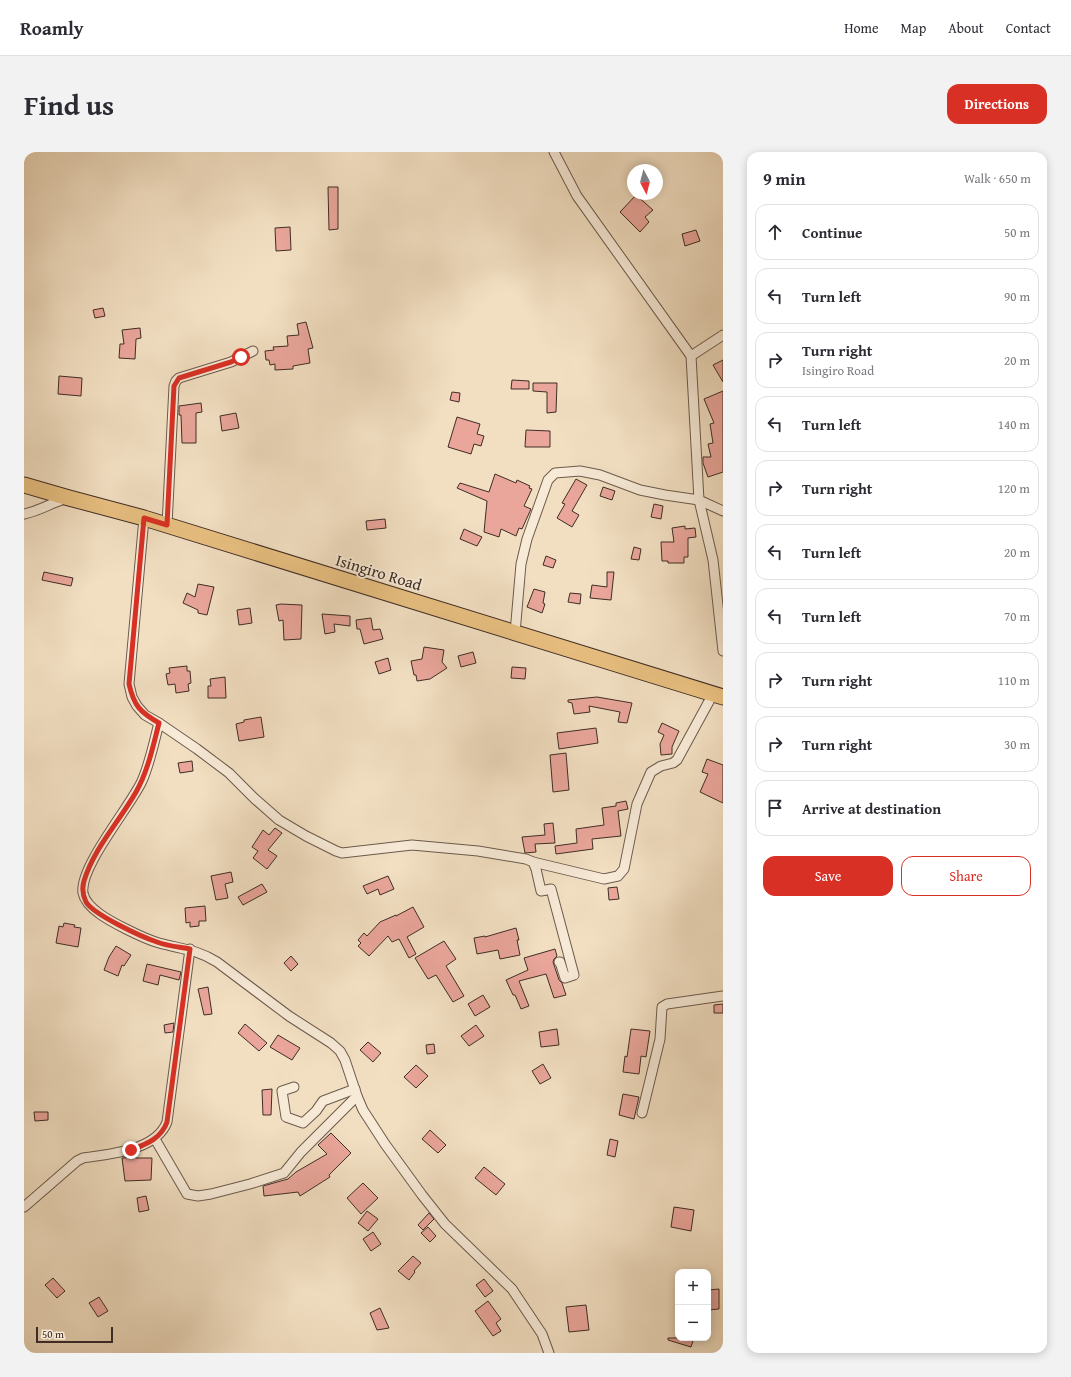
<!DOCTYPE html>
<meta charset="utf-8">
<style>
body{margin:0;font-family:"Gentium Book Plus",serif;background:#f2f2f3;color:#2b2b33}
.controls{position:absolute;right:12px;bottom:12px;display:grid;overflow:hidden;border-radius:8px;box-shadow:0 2px 10px #0003}
.controls button{width:36px;height:36px;display:grid;place-items:center;padding:0;border:0;border-bottom:1px solid #e1e1e2;background:#fff;color:#2b2b33;font:20px sans-serif}
.compass{position:absolute;left:603px;top:12px;width:36px;height:36px;border-radius:50%;background:#fff;box-shadow:0 2px 10px #0003;rotate:173deg}
.scale{position:absolute;left:12px;bottom:10px;width:77px;box-sizing:border-box;padding-left:4px;border:2px solid #3f2d25;border-top:0;font-size:11px;line-height:14px;white-space:nowrap;color:#3f2d25;-webkit-text-stroke:3px #f7ead7;paint-order:stroke}
.stop{position:absolute;width:12px;height:12px;margin:-9px;border:3px solid #d93025;border-radius:50%;background:#fff}
.stop.end{background:#d93025;border-color:#fff;box-shadow:0 1px 4px #0008}
.list{margin:0;padding:0;list-style:none}
h2{display:flex;justify-content:space-between;align-items:center;height:52px;margin:0;padding:0 16px;font-size:17px}
h2 small{font-size:13px;font-weight:400;color:#7c7c81}
.list li{display:grid;grid-template-columns:26px 1fr auto;gap:12px;align-items:center;box-sizing:border-box;height:56px;margin:0 8px 8px;padding:0 8px;border:1px solid #e1e1e2;border-radius:12px}
.list b{display:block;font-size:15px;white-space:nowrap}
.list p{margin:0;font-size:13px;white-space:nowrap;color:#7c7c81}
.list em{font-size:13px;font-style:normal;color:#7c7c81}
.actions{display:flex;gap:8px;padding:12px 16px}
.actions a{flex:1;padding:9px 0;border:1px solid #d93025;border-radius:12px;text-align:center;font-size:14px;color:#d93025}
.actions .main{background:#d93025;color:#fff}
.icon{flex:none;width:22px;height:22px;fill:none;stroke:currentColor;stroke-width:2;stroke-linecap:round;stroke-linejoin:round}
.map{position:relative;flex:none;width:699px;height:1201px;overflow:hidden;border-radius:12px}
header{display:flex;align-items:center;gap:24px;box-sizing:border-box;height:56px;padding:0 20px;background:#fff;border-bottom:1px solid #e1e1e2}
header strong{font-size:19px}
nav{display:flex;gap:22px;margin-inline-start:auto;font-size:14px}
.intro{display:flex;align-items:center;justify-content:space-between;box-sizing:border-box;height:96px;padding:0 24px}
h1{margin:0;font-size:28px}
.button{padding:10px 18px;border-radius:12px;background:#d93025;color:#fff;font-size:14px;font-weight:700}
main{display:flex;gap:24px;padding:0 24px}
aside{flex:1;background:#fff;border-radius:12px;box-shadow:0 2px 10px #0003}
.map>svg:first-child{display:block}
.building{fill:#eaa69b;stroke:#3f2d25}
.lines{fill:none;stroke-linecap:round;stroke-linejoin:round}
.street-casing{stroke:#6c5a4c;stroke-width:11}
.primary-casing{stroke:#3f2d25;stroke-width:17}
.street{stroke:#f7ead7;stroke-width:9}
.primary{stroke:#e9c081;stroke-width:15}
.route{stroke:#d93025;stroke-width:5}
.labels{text-anchor:middle;stroke-width:3.5;stroke-linejoin:round;paint-order:stroke}
.street-label{font-size:16px;fill:#3f2d25;stroke:#f7ead7}
</style>
<header>
<strong>Roamly</strong>
<nav><a>Home</a><a>Map</a><a>About</a><a>Contact</a></nav>
</header>
<div class="intro"><h1>Find us</h1><a class="button">Directions</a></div>
<main>
<div class="map">
<svg width="699" height="1201" viewBox="0 0 699 1201">
<rect width="100%" height="100%" fill="#f2dfc2"/>
<filter id="stains"><feTurbulence type="fractalNoise" baseFrequency=".005" numOctaves="4"/><feColorMatrix values="0 0 0 0 .2 0 0 0 0 .09 0 0 0 0 .02 0 0 0 .5 -.17"/></filter>
<radialGradient id="worn" r=".72"><stop offset=".6" stop-color="#630" stop-opacity="0"/><stop offset="1" stop-color="#630" stop-opacity=".3"/></radialGradient>
<g class="building">
<path d="M304 35H314V77L305 78Z"/>
<path d="M612 43 629 58 621 65 625 70 616 80 596 60Z"/>
<path d="M266 75 267 98 252 99 251 76Z"/>
<path d="M672 78 676 89 661 94 658 82Z"/>
<path d="M79 156 81 164 71 166 69 158Z"/>
<path d="M282 170 289 196 284 197 286 211 269 214V217L251 218V212L246 213 245 208H242L241 199 250 198 249 195 264 194 263 184 275 183 273 172Z"/>
<path d="M116 176 117 186 112 187 111 207 95 206 96 192H100L98 178Z"/>
<path d="M699 208V230L689 213Z"/>
<path d="M35 224 58 226 57 244 34 242Z"/>
<path d="M488 228 505 229V237H487Z"/>
<path d="M509 231H533L532 260 523 261V240L509 239Z"/>
<path d="M699 239V320L684 325 679 311V305H687L684 292 689 291 686 272 690 271 680 247Z"/>
<path d="M428 240 436 241 435 250 426 248Z"/>
<path d="M177 251 178 260 172 261V291H158L157 263H155V254Z"/>
<path d="M212 261 215 276 198 279 196 264Z"/>
<path d="M433 265 456 272 453 282 460 284 457 294 450 292 447 302 424 295Z"/>
<path d="M502 278 526 279V295H501Z"/>
<path d="M471 322 492 331 493 328 506 334 505 336 508 337 500 354 507 357 498 377 495 376 492 384 477 377 475 385 460 380 463 349 433 336 436 331 465 340Z"/>
<path d="M552 327 563 333 548 359 555 363 548 375 533 366 541 352 538 351Z"/>
<path d="M579 335 591 339 588 348 576 344Z"/>
<path d="M630 352 639 354 637 367 627 365Z"/>
<path d="M361 367 362 376 343 378 342 369Z"/>
<path d="M661 374V377L671 376 672 385 664 386V405H660V411H644V409H638L637 390H650L648 376Z"/>
<path d="M440 377 458 385 453 394 436 387Z"/>
<path d="M610 395 617 397 615 408 607 407Z"/>
<path d="M522 404 532 408 529 416 519 413Z"/>
<path d="M20 420 49 426 47 434 18 428Z"/>
<path d="M583 420H590L587 448 566 446 568 433 583 435Z"/>
<path d="M174 432 190 435 183 463 174 461V458L159 451 163 441 171 445Z"/>
<path d="M510 437 521 440 519 451 521 452 518 461 503 455Z"/>
<path d="M546 441 557 442 556 452 544 450Z"/>
<path d="M257 452 278 453 277 487 260 488 259 468 255 469 252 453Z"/>
<path d="M226 456 228 471 215 473 213 458Z"/>
<path d="M298 462 326 464V474L310 472 311 480 301 482Z"/>
<path d="M347 466 349 478 356 477 359 487 340 492 336 477H333L332 468Z"/>
<path d="M400 495 420 498 418 510 423 516 406 527 393 529 392 523H390L387 509 398 507Z"/>
<path d="M449 500 452 511 437 515 434 504Z"/>
<path d="M364 506 367 518 355 522 351 510Z"/>
<path d="M163 514V519H166L167 531 164 532 165 539 152 541 151 532 144 533 142 522 146 521 145 516Z"/>
<path d="M488 515 502 516 501 527 487 526Z"/>
<path d="M201 525 202 546H184V534H187L186 527Z"/>
<path d="M573 545 608 551 603 571 594 570 596 560 565 554 566 560 550 562 548 551 544 550V548Z"/>
<path d="M237 565 240 585 215 589 212 572 220 570V568Z"/>
<path d="M638 571 655 579 648 595V602L637 603 636 592 640 583 634 580Z"/>
<path d="M572 576 574 591 535 597 533 581Z"/>
<path d="M542 601 545 638 529 640 526 603Z"/>
<path d="M683 607 699 613V651L676 640 684 622 678 620Z"/>
<path d="M168 609 169 619 156 621 154 611Z"/>
<path d="M602 649 604 657 594 659 597 684 568 687 569 697 532 702 531 694 553 691 552 677 580 673 578 656 592 654V651Z"/>
<path d="M529 671 531 691 511 692 512 700 501 701 498 685 521 683 520 672Z"/>
<path d="M251 676 258 681 244 698 253 704 243 717 229 706 234 699 228 695 239 678 245 683Z"/>
<path d="M207 720 209 730 201 732 204 746 192 748 187 724Z"/>
<path d="M364 724 370 737 356 743 354 737 343 742 339 734Z"/>
<path d="M238 732 243 740 219 753 214 745Z"/>
<path d="M593 735 595 747 585 748 584 736Z"/>
<path d="M181 754 182 769H175V774L166 775V770L162 771 161 756Z"/>
<path d="M389 755 400 775 383 785 392 802 385 806 375 787 368 790 364 784 345 804 334 794 337 791 334 788 340 781 343 784 356 770 372 763V764Z"/>
<path d="M40 771 51 773 50 775 57 776 54 795 32 791 35 774 39 775Z"/>
<path d="M492 776 495 788H493L496 803 476 807 474 798 453 802 450 786 461 784V785Z"/>
<path d="M420 789 432 807 422 814 440 844 429 850 412 823 404 827 391 806Z"/>
<path d="M92 794 107 803 100 814 98 813 94 824 80 818 85 805Z"/>
<path d="M531 797 533 804 530 807 529 810 535 828 538 831 542 843 530 846 522 822 495 829 505 854 497 857 491 843H489L482 828 504 818 500 806Z"/>
<path d="M267 804 274 812 267 819 260 811Z"/>
<path d="M123 812 157 820 155 828 136 823 134 833 119 829Z"/>
<path d="M184 835 188 862 180 863 174 837Z"/>
<path d="M459 843 466 855 451 864 444 852Z"/>
<path d="M699 852V861H690V853Z"/>
<path d="M150 871 149 880 141 881 140 873Z"/>
<path d="M221 872 243 891 235 899 214 881Z"/>
<path d="M452 873 460 884 445 894 437 884Z"/>
<path d="M533 877 535 893 517 895 515 880Z"/>
<path d="M607 877 626 879 622 905 617 904 615 922 599 920 601 904 603 905Z"/>
<path d="M254 883 276 896 268 908 246 895Z"/>
<path d="M344 890 357 901 349 910 336 898Z"/>
<path d="M410 892 411 901 403 902 402 893Z"/>
<path d="M519 912 527 926 516 932 508 919Z"/>
<path d="M392 913 404 924 392 936 380 925Z"/>
<path d="M248 937 247 963H239L238 938Z"/>
<path d="M599 942 615 945 610 967 595 963Z"/>
<path d="M10 960H24V968L11 969Z"/>
<path d="M406 978 422 993 414 1001 398 987Z"/>
<path d="M307 981 327 1001 305 1023 306 1025 276 1044 274 1040 240 1044 239 1034 264 1027 272 1020 303 1002 294 993Z"/>
<path d="M586 987 594 989 591 1005 583 1003Z"/>
<path d="M111 1005 112 1006H128L127 1028 101 1029 98 1006Z"/>
<path d="M460 1015 481 1032 472 1043 451 1026Z"/>
<path d="M339 1031 354 1046 337 1062 323 1046Z"/>
<path d="M122 1044 125 1058 115 1060 113 1046Z"/>
<path d="M650 1055 670 1058 667 1079 647 1075Z"/>
<path d="M343 1059 354 1067 344 1079 334 1071Z"/>
<path d="M405 1061 410 1067 399 1078 394 1073Z"/>
<path d="M404 1075 412 1084 406 1090 397 1081Z"/>
<path d="M349 1080 357 1092 347 1099 339 1087Z"/>
<path d="M389 1104 397 1111 390 1119 391 1120 385 1128 374 1119Z"/>
<path d="M29 1126 41 1139 33 1146 21 1133Z"/>
<path d="M460 1127 469 1139 461 1145 452 1133Z"/>
<path d="M695 1137V1157L684 1158V1138Z"/>
<path d="M75 1145 84 1159 74 1165 65 1151Z"/>
<path d="M464 1149 477 1167 472 1171 477 1179 469 1184 451 1159Z"/>
<path d="M562 1153 565 1178 545 1180 542 1155Z"/>
<path d="M356 1156 365 1176 353 1178 346 1161Z"/>
<path d="M644 1186H670L667 1195 644 1188Z"/>
</g>
<g class="lines">
<g class="street-casing">
<g id="street">
<path d="M530 0 553 44 667 204 675 348 689 408 699 499"/>
<path d="M667 204 699 183"/>
<path d="M0 362C15 359 27 351 41 347"/>
<path d="M120 366 105 532 108 545 113 554 121 563 135 571 173 597 205 621 231 647 255 668 282 684 312 699 318 701 388 693 454 699 502 707 509 710 512 717 517 739 527 737 550 823 541 826 536 810H535"/>
<path d="M143 373 150 234 152 229 155 226 207 210 229 199"/>
<path d="M491 481 497 412 503 387 524 328 531 321 556 319 576 323 616 338 641 343 675 348 699 359"/>
<path d="M135 571C130 590 126 611 118 629 106 655 55 715 59 741 62 757 88 770 102 777 112 782 124 788 135 791 157 797 172 797 193 810L265 864 307 891 316 899 321 908 333 944 339 958 361 992 398 1043 421 1072 488 1137 518 1182 525 1201"/>
<path d="M509 710 580 727 594 724 600 717 613 652 627 620 637 614 649 611 653 608 689 542"/>
<path d="M270 935 258 939 262 965 279 971 292 959 299 949 331 937"/>
<path d="M618 961 636 887 638 855 643 852 699 844"/>
<path d="M131 987 163 1042 174 1044 187 1042 226 1032 260 1021 277 1000 333 944"/>
<path d="M0 1055 53 1009 59 1006C85 1002 132 999 143 970L166 797"/>
</g>
</g>
<g class="primary-casing">
<path id="primary" d="M0 333 45 346 120 366 699 545"/>
</g>
<use href="#street" class="street"/>
<use href="#primary" class="primary"/>
</g>
<g class="lines">
<path class="route" d="M107 998C122 992 137 987 143 970L166 797C155 795 143 794 133 790 118 785 70 763 62 750 59 744 58 736 60 729 70 696 95 670 112 640 124 619 129 594 135 571 116 560 110 554 105 532L120 366 143 373 150 234 155 226 207 210 217 205"/>
</g>
<g class="labels">
<g class="street-label">
<text transform="translate(355 420) rotate(17)" y="6">Isingiro Road</text>
</g>
</g>
<rect width="100%" height="100%" filter="url(#stains)"/>
<rect width="100%" height="100%" fill="url(#worn)"/>
</svg>
<div class="controls">
<button>+</button>
<button>−</button>
</div>
<svg class="compass" viewBox="-18 -18 36 36"><path d="M0-13l5 13h-10z" fill="#e53935"/><path d="M0 13l5-13h-10z" fill="#7c7c81"/></svg>
<div class="scale">50 m</div>
<div class="stop" style="left:217px;top:205px"></div>
<div class="stop end" style="left:107px;top:998px"></div>
</div>
<aside>
<h2>9 min<small>Walk · 650 m</small></h2>
<ul class="list">
<li><svg class="icon" aria-label="ahead" viewBox="0 0 24 24"><path d="M12 20V5M6 11l6-6 6 6"/></svg><div><b>Continue</b></div><em>50 m</em></li>
<li><svg class="icon" aria-label="left" viewBox="0 0 24 24"><path d="M17 20v-9H6M10 6l-5 5 5 5"/></svg><div><b>Turn left</b></div><em>90 m</em></li>
<li><svg class="icon" aria-label="right" viewBox="0 0 24 24"><path d="M7 20v-9h11M14 6l5 5-5 5"/></svg><div><b>Turn right</b><p>Isingiro Road</p></div><em>20 m</em></li>
<li><svg class="icon" aria-label="left" viewBox="0 0 24 24"><path d="M17 20v-9H6M10 6l-5 5 5 5"/></svg><div><b>Turn left</b></div><em>140 m</em></li>
<li><svg class="icon" aria-label="right" viewBox="0 0 24 24"><path d="M7 20v-9h11M14 6l5 5-5 5"/></svg><div><b>Turn right</b></div><em>120 m</em></li>
<li><svg class="icon" aria-label="left" viewBox="0 0 24 24"><path d="M17 20v-9H6M10 6l-5 5 5 5"/></svg><div><b>Turn left</b></div><em>20 m</em></li>
<li><svg class="icon" aria-label="left" viewBox="0 0 24 24"><path d="M17 20v-9H6M10 6l-5 5 5 5"/></svg><div><b>Turn left</b></div><em>70 m</em></li>
<li><svg class="icon" aria-label="right" viewBox="0 0 24 24"><path d="M7 20v-9h11M14 6l5 5-5 5"/></svg><div><b>Turn right</b></div><em>110 m</em></li>
<li><svg class="icon" aria-label="right" viewBox="0 0 24 24"><path d="M7 20v-9h11M14 6l5 5-5 5"/></svg><div><b>Turn right</b></div><em>30 m</em></li>
<li><svg class="icon" aria-label="arrive" viewBox="0 0 24 24"><path d="M6 21V4h12l-3 4 3 4H6"/></svg><div><b>Arrive at destination</b></div></li>
</ul>
<div class="actions"><a class="main">Save</a><a>Share</a></div>
</aside>
</main>
